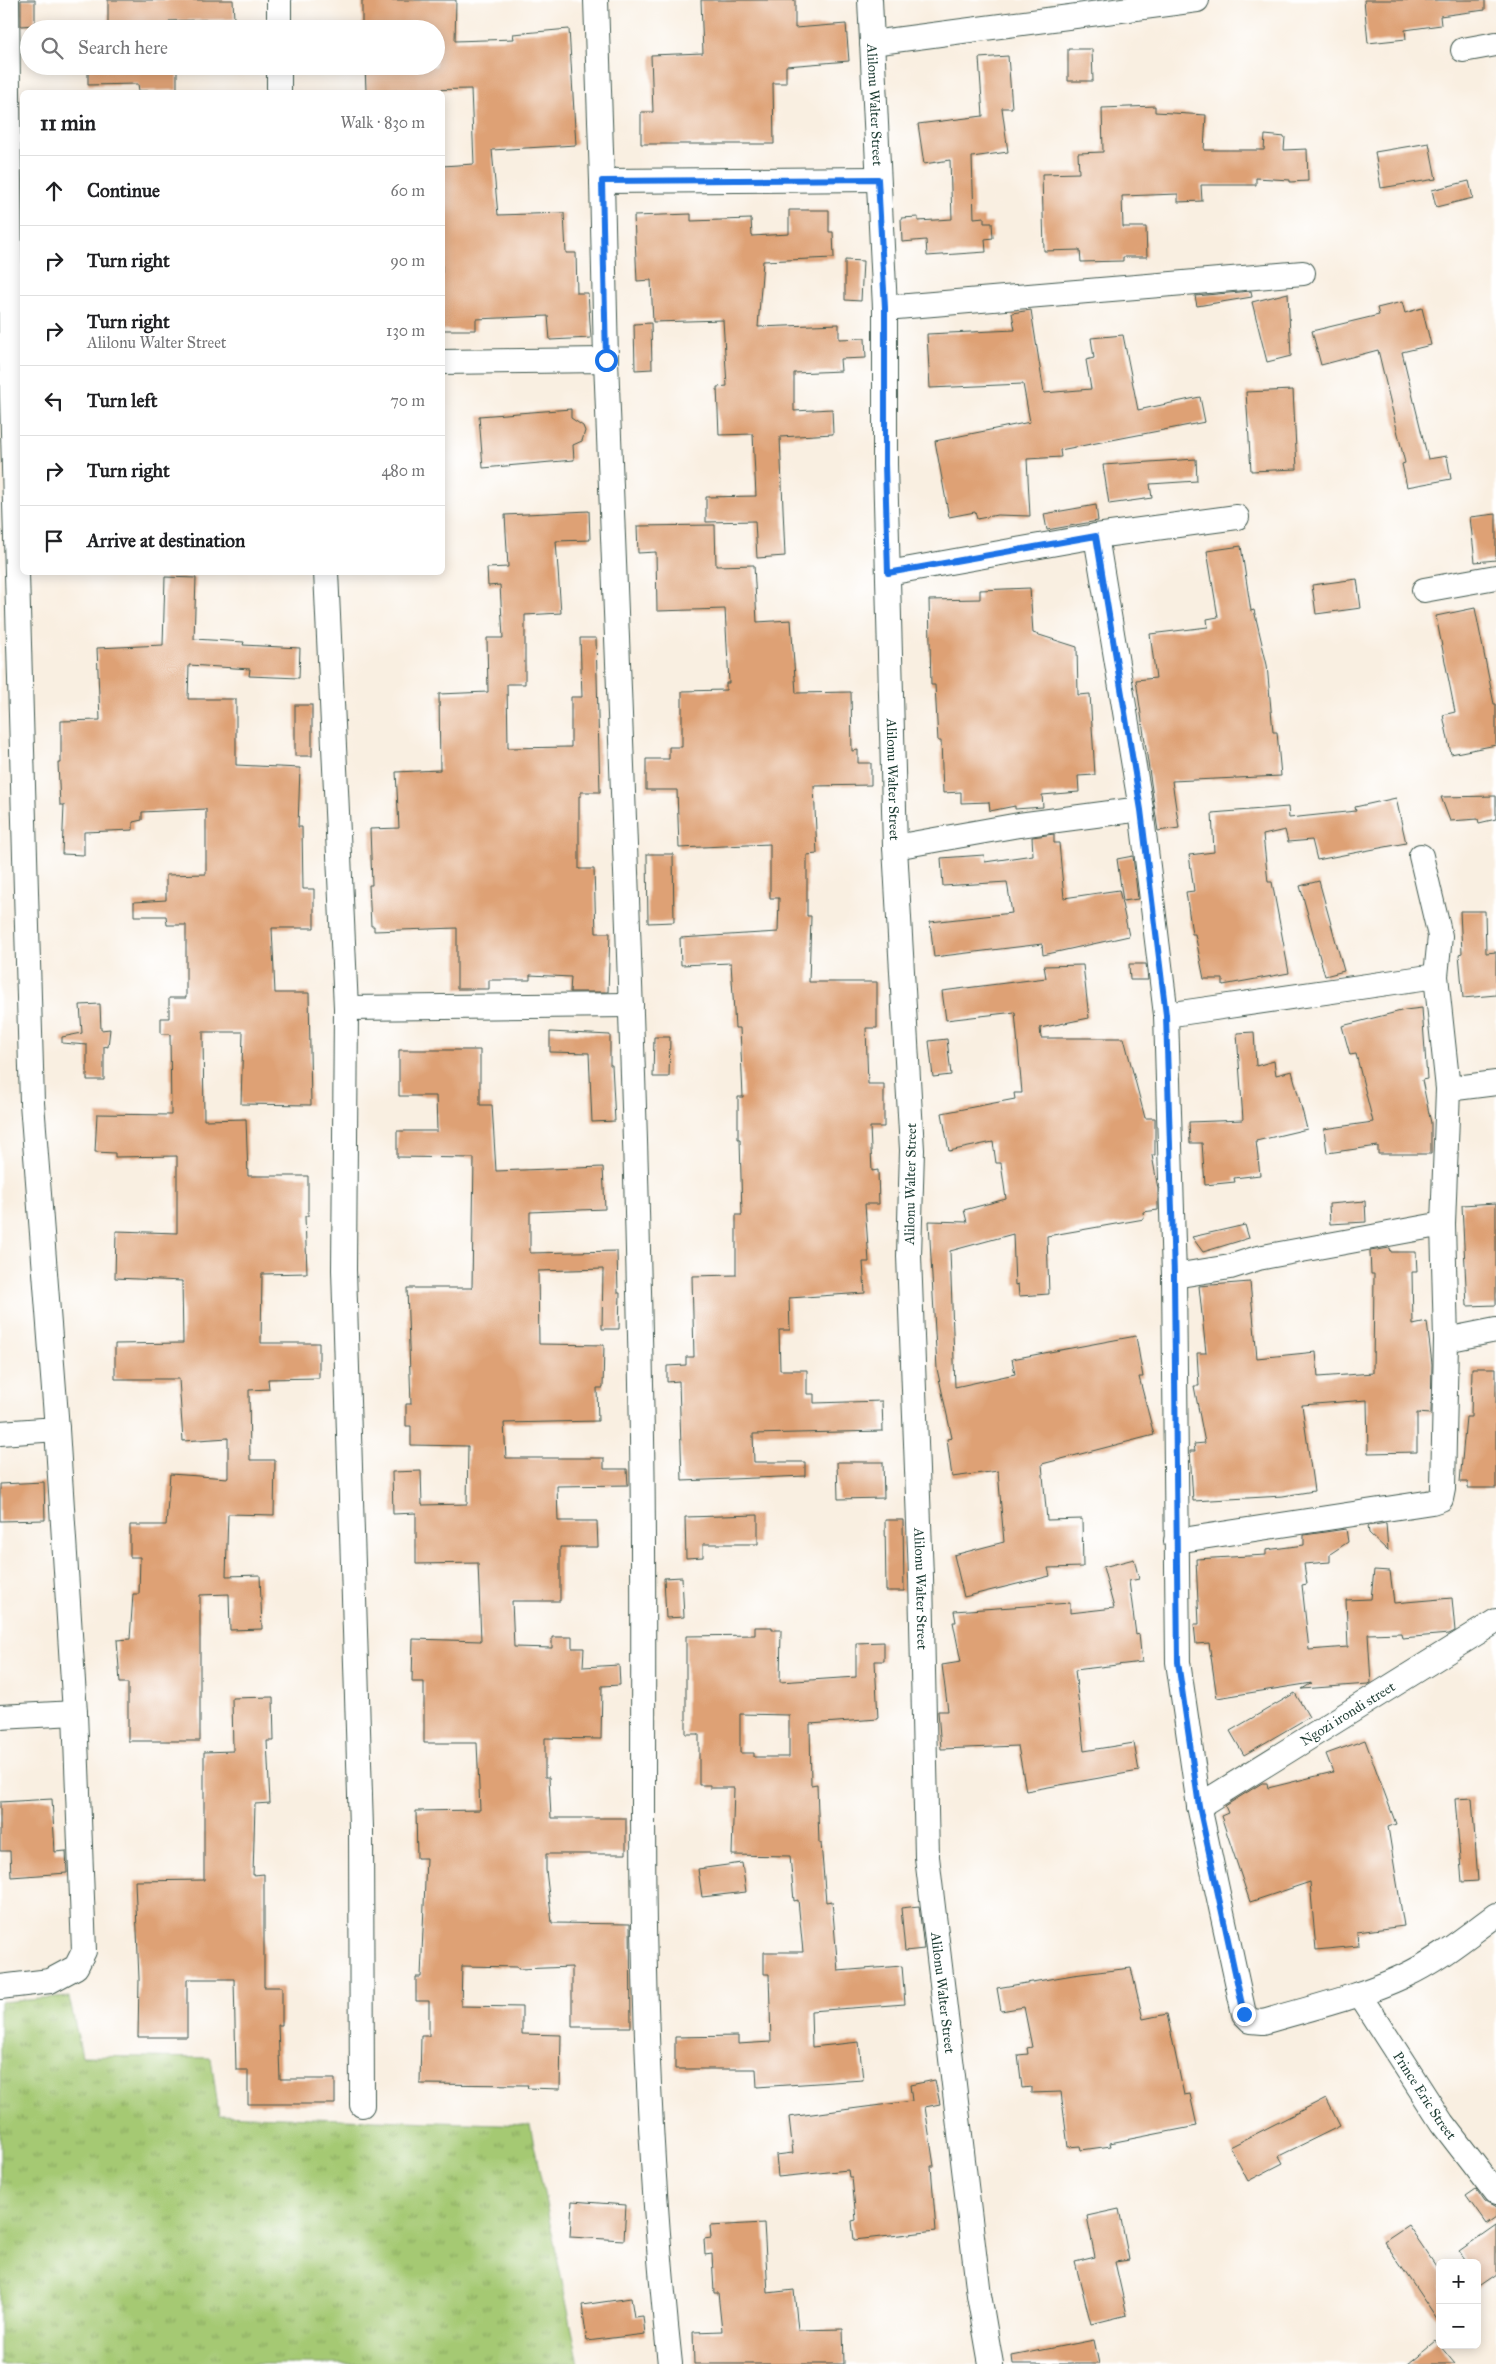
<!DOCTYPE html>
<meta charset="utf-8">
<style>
body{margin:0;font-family:"IM FELL Great Primer",serif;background:#f6f6f6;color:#202124}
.controls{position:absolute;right:15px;bottom:15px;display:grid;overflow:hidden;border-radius:8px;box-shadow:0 2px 12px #0003}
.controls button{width:45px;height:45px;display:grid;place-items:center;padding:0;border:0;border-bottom:1px solid #e0e0e0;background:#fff;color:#202124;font:25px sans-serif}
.stop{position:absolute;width:15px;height:15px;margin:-11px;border:4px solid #1a73e8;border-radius:50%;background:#fff}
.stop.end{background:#1a73e8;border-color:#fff;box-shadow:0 1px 5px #0008}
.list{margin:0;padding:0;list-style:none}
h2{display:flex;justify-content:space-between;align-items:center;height:65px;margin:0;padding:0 20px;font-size:21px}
h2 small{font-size:16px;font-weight:400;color:#757577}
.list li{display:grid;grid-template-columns:32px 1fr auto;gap:15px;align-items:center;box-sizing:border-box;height:70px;padding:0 20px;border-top:1px solid #e0e0e0}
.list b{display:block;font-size:19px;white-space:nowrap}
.list p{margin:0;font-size:16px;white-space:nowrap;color:#757577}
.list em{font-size:16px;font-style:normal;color:#757577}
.icon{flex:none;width:28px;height:28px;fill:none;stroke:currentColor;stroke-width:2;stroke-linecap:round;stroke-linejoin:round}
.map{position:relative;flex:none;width:1496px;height:2364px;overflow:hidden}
.search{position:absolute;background:#fff;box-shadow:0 2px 12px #0003;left:20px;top:20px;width:425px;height:55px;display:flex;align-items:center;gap:12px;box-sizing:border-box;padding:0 18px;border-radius:28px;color:#757577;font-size:19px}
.panel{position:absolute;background:#fff;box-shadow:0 2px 12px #0003;left:20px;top:90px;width:425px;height:485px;border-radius:8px}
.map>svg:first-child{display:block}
.grass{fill:url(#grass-tufts);stroke:#628354}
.building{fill:#dea175;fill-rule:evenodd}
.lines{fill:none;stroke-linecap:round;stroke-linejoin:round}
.minor-casing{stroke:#40584e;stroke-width:26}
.minor{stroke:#fff;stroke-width:24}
.route{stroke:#1a73e8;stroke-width:6}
.labels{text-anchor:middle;stroke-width:5;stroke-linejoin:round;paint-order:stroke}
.street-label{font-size:14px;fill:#1f3d34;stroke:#fff}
</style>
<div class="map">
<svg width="1496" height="2364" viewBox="0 0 1496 2364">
<defs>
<pattern id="grass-tufts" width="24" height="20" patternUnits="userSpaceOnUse" patternTransform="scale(1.25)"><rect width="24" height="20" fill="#a5c973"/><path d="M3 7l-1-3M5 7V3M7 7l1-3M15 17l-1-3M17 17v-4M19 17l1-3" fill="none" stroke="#86a45f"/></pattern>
</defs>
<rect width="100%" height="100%" fill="#fff"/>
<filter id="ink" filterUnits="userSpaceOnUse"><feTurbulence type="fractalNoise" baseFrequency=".02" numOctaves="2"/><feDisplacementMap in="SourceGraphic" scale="10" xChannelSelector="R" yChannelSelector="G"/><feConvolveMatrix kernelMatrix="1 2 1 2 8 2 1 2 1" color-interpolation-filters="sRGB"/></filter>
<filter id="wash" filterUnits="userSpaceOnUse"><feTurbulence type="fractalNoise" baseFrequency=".0096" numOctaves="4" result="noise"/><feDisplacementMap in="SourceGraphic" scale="20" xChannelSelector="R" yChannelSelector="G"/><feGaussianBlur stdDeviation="1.12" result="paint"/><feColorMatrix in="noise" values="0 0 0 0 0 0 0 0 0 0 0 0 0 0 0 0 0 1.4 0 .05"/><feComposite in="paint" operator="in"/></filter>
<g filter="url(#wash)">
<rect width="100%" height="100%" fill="#f9efe1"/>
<path class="grass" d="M69 1997 82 2056 211 2058 219 2115 530 2125 579 2364H0V2002Z"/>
<g id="blocks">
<g class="building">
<path d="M21 0H35V25L21 26Z"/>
<path d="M108 0H233L234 19 169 21V29H108Z"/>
<path d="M362 0H456L455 41 514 39 513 34 569 29 576 145 492 150 498 215 564 213 566 253H576L577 293H588L591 338 550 340 548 316 476 319V330H442V166L474 164 471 89 366 91 365 66H436V29H362Z"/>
<path d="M701 0H795V28L846 24 849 61 786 66V83H773L774 144H641V112H653L651 55 703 53Z"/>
<path d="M1364 0H1485V10L1440 16 1441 25 1405 30 1406 39 1368 43Z"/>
<path d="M1068 49H1092L1093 81H1068Z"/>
<path d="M1008 56 1012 108H1002L1008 152 972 157 974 218 984 217V223H992L993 238 985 239 986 252 927 256 926 240 902 242 901 218 918 217V221L952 219 950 160 924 164 918 124 983 116 979 58Z"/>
<path d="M88 66H177V90L139 91 138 84 88 85Z"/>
<path d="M1155 106V112L1206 115 1204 150H1264L1265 135 1285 137 1284 150 1307 149 1308 181 1290 182V180L1256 178V185H1201L1202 201 1178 202V194L1122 196 1123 227H1146L1147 257H1123V261L1081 262 1080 250 1044 251 1042 174 1079 173 1078 153 1103 152 1102 108Z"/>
<path d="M1429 143 1436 179 1381 188 1375 152Z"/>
<path d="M1469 181 1473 198 1436 207 1432 190Z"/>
<path d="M789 210H829V232H833L834 258 763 261 758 327 839 324V339L865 338 866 358 840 359 841 371 794 373V411L832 409 833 434 780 437 785 556 757 558 755 521 706 522V497L756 496 753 434 719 435 717 387 727 386 723 320 653 322 651 280 637 281 634 216 691 214V221L751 219 752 236 789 234Z"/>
<path d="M845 260 863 261 861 301 845 300Z"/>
<path d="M1251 291 1252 297 1197 306 1195 296Z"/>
<path d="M1288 293 1291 356 1267 362 1252 302Z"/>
<path d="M1402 302 1405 313 1422 308 1431 345 1402 352 1428 459 1447 456 1451 479 1407 487 1402 464 1405 463 1378 350 1321 365 1312 331 1379 315 1377 308Z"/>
<path d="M1031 310 1044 393 1091 389 1086 360 1094 358 1091 338 1123 335 1138 410 1200 397 1205 422 1060 450 1061 457 1027 459 1030 516 997 515 977 519 975 512 949 517 935 441 1030 422 1023 384 930 388 927 334 1015 330 1012 313Z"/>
<path d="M651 323 652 369 635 370 634 324Z"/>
<path d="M1293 390 1297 469 1251 471 1246 392Z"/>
<path d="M571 409V418L583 426 585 431 582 441 573 445 574 460 483 468 479 416Z"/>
<path d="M1196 459 1197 481 1150 484 1152 498 1109 504 1103 465Z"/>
<path d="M1096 505 1098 521 1047 530 1044 514Z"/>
<path d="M589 511 590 540 556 541 561 613 525 615V684H507L508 748 571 747V697H582L580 638H596L600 792H581V796H579V869H594L596 933H610L608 992H570L571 977 530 975V980H489V989H457V928L374 931V926H371L369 885H372L370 829 399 828 396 772 440 770 439 694 488 692 487 638H503L500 585 488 586 487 568 508 567 505 515Z"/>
<path d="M1496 514V560L1475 562 1470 517Z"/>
<path d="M715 525 716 566 754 565 757 622 791 620 796 693 851 692 852 751 858 750V763H871V785L814 786 817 854 807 855V916H811L809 982H877V1028H866L868 1084H884V1127H870L872 1171 878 1170 879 1204H865L869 1262H863L865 1293 789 1298 790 1330H779L780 1370H807V1394H814V1403L882 1401 883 1431 753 1434 754 1462H805V1476L682 1481 679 1381 667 1382V1366L686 1365V1357H694L692 1276 736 1275V1215H742L740 1139H738V1097H743L740 1028H735L731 963 681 965 680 938 778 932 779 898H770V844L679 848 677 790H646V759H669V747H682V691L726 690V683H729L725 609 657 611 656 552 638 553 637 526Z"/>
<path d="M1241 546 1251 611 1254 610 1267 665 1273 732H1277L1281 776 1172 781 1179 828 1158 831 1136 680 1156 678 1150 634 1208 627 1207 619 1218 617 1207 551Z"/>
<path d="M165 577 196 578 194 639 244 642 243 645 300 648 299 678 249 676 250 669 189 665 188 699H236V765L300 768 298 827H302L303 889H314V928H272L275 993H309L311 1105 241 1104 243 1032H203L204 1120 246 1119 248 1176H308V1216H305L307 1273 262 1274 261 1343H319V1378L268 1379 269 1389 249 1390 250 1460H275L274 1515 228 1514 226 1576 260 1575 262 1629 230 1630 229 1594 200 1595V1741H128V1683H120L117 1640 130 1639 133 1594H139L140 1557H130V1525H166L170 1474 228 1478V1438L183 1441 179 1379H115V1344L183 1343 182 1281 115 1278 116 1231 177 1233V1156L115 1157V1153L95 1152 97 1114 171 1115 170 1034H161V1018H169V998H186V925H167L166 916H134V902L166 900V875L206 874V809L142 812V820L133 822V830L84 832V855L62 854 64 805H60L58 763H61V721L100 720 97 648 163 645Z"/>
<path d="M1357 579 1361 608 1316 614 1312 585Z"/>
<path d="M1030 588 1033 633 1077 647 1078 695 1090 694 1095 775 1078 776 1079 792 1042 795 1043 807 1015 809V806L990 811 989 802 961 803V792L943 793 941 741H938L935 685H931L929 600 980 599V590Z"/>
<path d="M1475 608 1494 704H1496V745L1451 754 1443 715 1455 712 1436 616Z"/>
<rect x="295" y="705" width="17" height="51"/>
<path d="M1496 796V819L1479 823 1478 819 1450 821 1441 797Z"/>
<path d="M1396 798 1406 843 1317 860 1312 840 1288 842 1285 830 1263 835 1268 882H1272L1289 973 1223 985V979H1204L1195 934H1192L1186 892 1194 891 1189 855 1214 852 1212 813 1288 807 1289 818 1356 811 1355 807Z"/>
<path d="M1054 834V843H1059L1064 898 1119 890 1129 936 1043 955 1042 944 934 957 930 922 1012 913 1007 882 943 886 941 858 984 855 985 862 1033 855 1032 837Z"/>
<path d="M647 854H673L674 922 648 923Z"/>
<path d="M1133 856 1138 899 1123 901 1117 859Z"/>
<path d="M1319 881 1344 971 1325 976 1300 886Z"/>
<path d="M1460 911H1485L1486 953 1496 952V995L1463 998 1459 954 1462 953Z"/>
<path d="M1129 964H1146L1148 980H1130Z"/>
<path d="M1083 965 1089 1018 1040 1028 1041 1038H1124L1145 1118H1155V1155H1152L1158 1189V1210L1143 1212 1144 1219 1047 1236 1049 1294 1019 1296 1018 1284 1015 1285 1013 1234 950 1251 955 1387 1015 1374 1012 1359 1136 1336 1143 1377H1139L1154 1435 1042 1464 1047 1520 1082 1519 1083 1567 1048 1568 1050 1576 964 1597 954 1555 1004 1542 998 1471 952 1477 947 1439 952 1438 937 1369 929 1221 967 1222 964 1210 1006 1199 1001 1163H996L993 1142 949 1151 942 1113 1015 1099 1014 1093H1022L1015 1012 946 1020 942 991 1046 978 1044 966Z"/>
<path d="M100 1004 101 1030 110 1029 108 1047 104 1046V1080H87V1045L62 1043V1037L82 1033 80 1005Z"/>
<path d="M1422 1008 1427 1079 1422 1080 1431 1123V1154H1378V1146L1327 1153 1324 1129 1373 1122 1356 1054 1350 1055 1342 1026 1405 1010Z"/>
<path d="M550 1032 610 1035V1065H612L615 1121 592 1122 589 1053 550 1052Z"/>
<path d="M1254 1032 1256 1066 1274 1061 1276 1075 1292 1071 1307 1129 1256 1141 1260 1175 1234 1178 1235 1182 1205 1185 1202 1143H1190L1189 1122 1243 1120 1237 1033Z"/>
<path d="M654 1037H670L669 1077H653Z"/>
<path d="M947 1039 951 1075 933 1077 929 1041Z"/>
<path d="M399 1050H480V1105H492L496 1171 603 1167 605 1209 530 1212V1253L617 1251 618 1293H620L619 1329H602L603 1269 538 1271 539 1344 604 1345 603 1388H597L598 1421 504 1423 506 1458H604V1469H627L628 1485 557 1486 558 1521H597L598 1547H560V1601H512L514 1647 552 1648V1637H572V1648H584L583 1667 619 1665 620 1685 602 1686 601 1739 545 1738V1777H549L551 1818H626V1854H546V1870L552 1923 630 1924 631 2027H572V1967L518 1969V1967L462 1966 461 2006 522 2007V2034L561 2035 560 2089 527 2088 528 2085 420 2084 421 2036H429V2001H416V1977H421L426 1858H417L416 1811 480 1810 477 1743H424V1682H412L413 1639 481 1641 478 1563 416 1564V1513L393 1514 392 1472 421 1471 422 1505 467 1504 468 1446 411 1445V1426H406V1404H411L407 1288H472L474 1158 397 1157V1131H437L436 1096H399Z"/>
<path d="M1365 1201 1366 1222 1330 1224 1329 1204Z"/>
<path d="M1496 1203V1305L1467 1306 1462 1205Z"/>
<path d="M1245 1225 1249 1238 1203 1252 1192 1237Z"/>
<path d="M1390 1248 1391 1252H1416L1417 1272H1412L1413 1325 1427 1322 1432 1364 1431 1414 1417 1413V1452L1368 1453 1367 1400 1302 1405 1314 1491 1283 1496 1193 1501 1190 1451H1195L1194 1444 1205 1443 1194 1386H1199L1197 1353H1206L1199 1286 1250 1282 1257 1358 1316 1352 1318 1377 1373 1373 1374 1274H1371L1370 1251Z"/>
<path d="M1472 1368H1496V1488H1468V1482H1460L1466 1417H1471Z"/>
<path d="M837 1462H883L884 1498 838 1499Z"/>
<path d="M44 1482 45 1520 0 1521V1484Z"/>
<path d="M758 1515V1544H703V1557L686 1558 685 1517Z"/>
<path d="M885 1520H903L904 1591H886Z"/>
<path d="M1386 1523 1388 1551 1369 1533 1368 1526Z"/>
<path d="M1346 1529 1348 1542 1330 1554V1562L1304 1564 1307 1584 1302 1585 1309 1650 1348 1647 1346 1600 1371 1599 1374 1570 1390 1571 1394 1603 1452 1598 1455 1631 1449 1634 1402 1638 1401 1633 1368 1634 1371 1683 1368 1684 1302 1689 1312 1683 1217 1698 1209 1643 1196 1644 1194 1624H1199L1196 1559 1266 1555V1550L1304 1545V1535Z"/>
<path d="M1134 1559 1139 1579 1129 1581 1136 1635 1139 1634 1142 1662 1075 1670 1084 1751 1134 1743 1139 1771 1026 1791 1018 1746 941 1749 938 1711H948L942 1665 961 1662 953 1622H956L954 1611 1070 1603V1613L1114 1608 1103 1567Z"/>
<path d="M682 1577 684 1617 666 1618 664 1578Z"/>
<path d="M755 1627H772V1630H781L780 1682 856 1677V1643L884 1642V1661H875L878 1719 810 1724 811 1785 817 1784 819 1843H821L826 1902 832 1901 838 1971 902 1966 905 2004 811 2011 812 2047 859 2042 863 2080 757 2087 756 2069H675V2037L738 2036V2044L771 2042 769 1974H764V1952H803L798 1900 794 1901 790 1856 732 1855 734 1788H710V1785H699V1734H686V1636L755 1635ZM740 1714 789 1715V1757H754V1753H740Z"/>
<path d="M1295 1693 1309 1717 1244 1755 1230 1731Z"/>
<path d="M273 1697 274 1741H267L270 1803 255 1804 253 1875 264 1874V1987H282V2025H278L280 2079H335V2104H248V2070H236L234 1979H187V2037H138L139 1979 135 1881 204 1880V1752L233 1751 232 1698Z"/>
<path d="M1365 1740 1396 1824 1388 1827 1404 1926 1357 1932 1358 1946 1316 1950 1310 1882 1250 1902 1221 1816 1228 1813 1225 1806 1262 1783H1267L1268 1788 1333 1772 1326 1754Z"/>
<path d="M1472 1798 1478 1881 1462 1882 1455 1799Z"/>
<path d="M52 1799 55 1852 66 1851 67 1873 11 1877 10 1851H0V1802Z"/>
<path d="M742 1863 746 1892 702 1897 698 1869Z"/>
<path d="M919 1906 924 1949 905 1951 901 1908Z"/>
<path d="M1131 1968 1143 2019 1167 2014 1184 2095 1190 2094 1197 2126 1110 2143 1111 2146 1081 2150 1080 2146 1068 2147 1061 2092 1031 2093V2087L1022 2088 1018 2055 1028 2054 1027 2048 1032 2047 1024 2007 1001 2011 997 1988 1073 1975Z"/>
<path d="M935 2080 940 2104 925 2107 934 2166H931L936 2231 854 2240 852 2221 856 2220 852 2177H849L848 2170 778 2177 776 2155 793 2153 789 2117 912 2101 910 2085Z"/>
<path d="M1326 2098 1340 2126 1279 2156 1283 2163 1248 2181 1230 2147Z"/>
<path d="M1476 2189 1485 2202 1496 2208V2217L1486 2224 1466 2196Z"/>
<path d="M572 2201 626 2205 624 2240 570 2237Z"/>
<path d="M1119 2209 1129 2260 1115 2262 1127 2315 1091 2324 1075 2262 1095 2257 1087 2216Z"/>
<path d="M764 2223 768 2293 794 2290 798 2330 843 2329 844 2364H694L693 2332 722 2331 718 2293H714L712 2254 705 2255 704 2239 711 2238 710 2226Z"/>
<path d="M1408 2225 1440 2272V2324L1384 2241Z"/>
<path d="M1496 2225V2275L1477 2288V2263H1468L1459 2251Z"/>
<path d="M631 2298 634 2317 643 2316 645 2334 587 2341 582 2305Z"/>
<path d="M1094 2340 1099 2364H1013L1012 2356Z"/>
<path d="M1436 2341 1455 2364H1408Z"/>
</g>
</g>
</g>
<g filter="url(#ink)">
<use href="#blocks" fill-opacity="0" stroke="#40584e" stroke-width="1"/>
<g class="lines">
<g class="minor-casing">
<g id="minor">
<path d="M596 0 602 181 606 360"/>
<path id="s1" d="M870 0 885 308V464L895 847 912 1150 909 1256 921 1577 927 1857 979 2295 991 2364"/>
<path d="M279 29V0"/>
<path d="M872 43 1197 0"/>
<path d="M1463 50 1496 44"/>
<path d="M279 92V66"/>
<path d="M602 181 878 179"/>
<path d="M885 308 1303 273"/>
<path d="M442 362 606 360C620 719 636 1078 642 1438 644 1562 643 1686 643 1811 643 1995 650 2180 670 2364"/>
<path d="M1096 536 1237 517"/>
<path d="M326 572 346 1008 344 1270 361 1828 362 2105"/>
<path d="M888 573 1096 536 1141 809 1166 1015 1174 1276 1178 1662 1199 1806 1244 2014 1251 2021 1263 2022C1310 2008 1359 1997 1404 1976 1437 1961 1467 1936 1496 1915"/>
<path d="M1424 590 1496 577"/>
<path d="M895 847 1019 825 1141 809"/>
<path d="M1421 856 1440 936 1436 976 1448 1089 1443 1224"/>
<path d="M346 1008 631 1005"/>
<path d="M1166 1015 1436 976"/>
<path d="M1448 1089 1496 1083"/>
<path d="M1174 1276 1230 1267 1258 1258 1443 1224 1446 1340 1496 1330"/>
<path d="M0 1433 57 1429 32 1103 11 362 7 0"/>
<path d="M1176 1541 1432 1502 1441 1499 1443 1489 1446 1340"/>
<path d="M0 1717 75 1713"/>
<path id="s2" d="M1199 1806 1496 1621"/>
<path d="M0 1987 50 1981 76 1967 84 1951 75 1713 57 1429"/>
<path id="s3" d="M1359 1994 1442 2123 1496 2193"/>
</g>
</g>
<use href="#minor" class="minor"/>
</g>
</g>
<g class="lines" filter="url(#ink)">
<path class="route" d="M606 360 602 181 878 179 885 308V464L888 573 1096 536 1141 810 1166 1015 1174 1276 1178 1662 1199 1806 1244 2014"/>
</g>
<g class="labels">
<g class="street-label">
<text dy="5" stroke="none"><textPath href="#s1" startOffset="105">Alilonu Walter Street</textPath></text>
<text dy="5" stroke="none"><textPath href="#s1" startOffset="780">Alilonu Walter Street</textPath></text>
<text transform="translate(910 1184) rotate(-89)" y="5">Alilonu Walter Street</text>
<text dy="5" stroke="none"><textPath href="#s1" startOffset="1590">Alilonu Walter Street</textPath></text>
<text dy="5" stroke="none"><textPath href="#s2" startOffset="175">Ngozi irondi street</textPath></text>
<text dy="5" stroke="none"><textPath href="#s1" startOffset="1995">Alilonu Walter Street</textPath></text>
<text dy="5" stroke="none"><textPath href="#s3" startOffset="121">Prince Eric Street</textPath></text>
</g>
</g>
</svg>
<div class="controls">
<button>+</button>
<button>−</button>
</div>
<div class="stop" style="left:606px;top:360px"></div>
<div class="stop end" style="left:1244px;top:2014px"></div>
<div class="search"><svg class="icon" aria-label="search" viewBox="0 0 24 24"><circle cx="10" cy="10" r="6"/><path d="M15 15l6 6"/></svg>Search here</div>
<section class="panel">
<h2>11 min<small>Walk · 830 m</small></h2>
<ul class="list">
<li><svg class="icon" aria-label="ahead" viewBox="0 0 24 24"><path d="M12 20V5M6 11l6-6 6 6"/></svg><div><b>Continue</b></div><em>60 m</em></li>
<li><svg class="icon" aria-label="right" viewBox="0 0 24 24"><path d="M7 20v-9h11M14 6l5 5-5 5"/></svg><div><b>Turn right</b></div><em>90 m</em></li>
<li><svg class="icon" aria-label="right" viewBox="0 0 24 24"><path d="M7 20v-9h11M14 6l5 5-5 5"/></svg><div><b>Turn right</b><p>Alilonu Walter Street</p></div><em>130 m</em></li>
<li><svg class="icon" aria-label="left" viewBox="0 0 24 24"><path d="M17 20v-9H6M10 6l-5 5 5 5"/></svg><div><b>Turn left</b></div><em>70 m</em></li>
<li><svg class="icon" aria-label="right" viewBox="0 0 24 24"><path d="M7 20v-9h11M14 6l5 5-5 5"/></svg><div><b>Turn right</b></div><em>480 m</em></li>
<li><svg class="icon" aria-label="arrive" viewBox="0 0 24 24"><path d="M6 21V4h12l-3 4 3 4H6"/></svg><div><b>Arrive at destination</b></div></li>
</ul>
</section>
</div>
